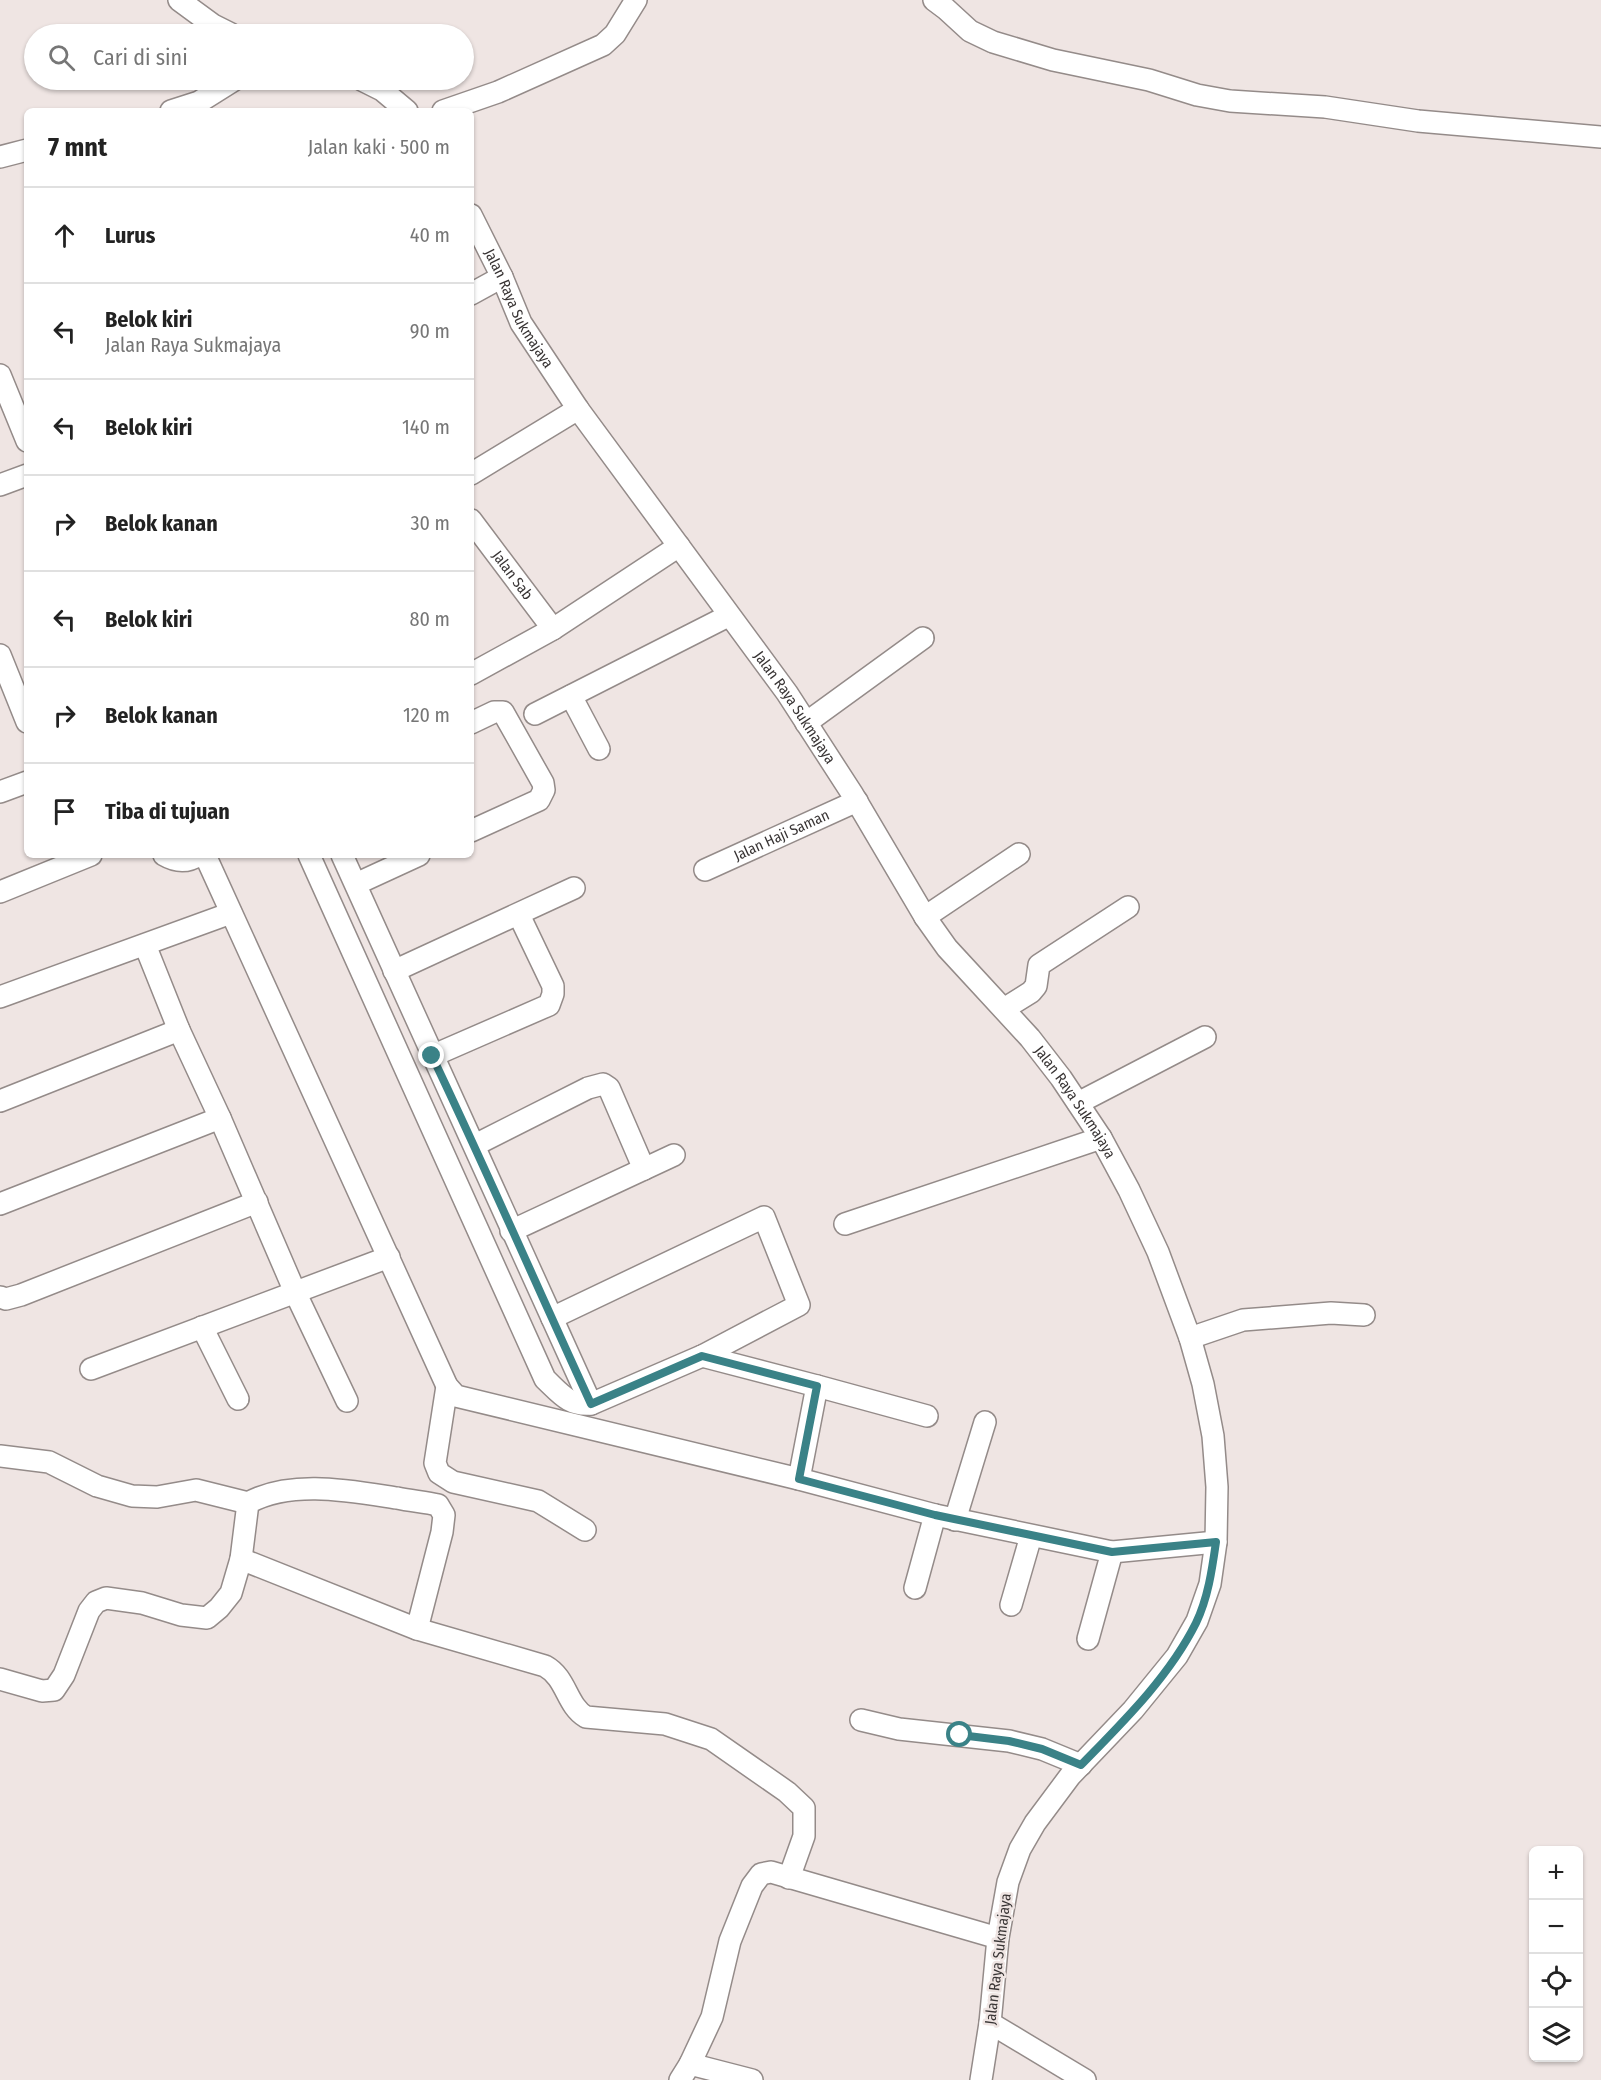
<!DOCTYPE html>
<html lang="id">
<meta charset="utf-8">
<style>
body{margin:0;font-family:"Fira Sans Condensed",sans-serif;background:#f6f6f6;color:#222}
.controls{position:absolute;right:18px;bottom:18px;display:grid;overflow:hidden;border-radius:9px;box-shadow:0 2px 4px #0004}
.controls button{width:54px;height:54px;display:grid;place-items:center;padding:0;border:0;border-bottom:2px solid #e0e0e0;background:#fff;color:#222;font:30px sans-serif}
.stop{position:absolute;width:18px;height:18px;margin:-14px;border:4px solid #3a8287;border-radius:50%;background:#fff}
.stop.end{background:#3a8287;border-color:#fff;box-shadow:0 2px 6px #0008}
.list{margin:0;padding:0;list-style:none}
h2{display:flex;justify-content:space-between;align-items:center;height:78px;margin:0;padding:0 24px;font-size:26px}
h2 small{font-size:20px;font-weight:400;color:#767676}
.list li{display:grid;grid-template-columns:39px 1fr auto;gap:18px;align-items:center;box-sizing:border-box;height:96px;padding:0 24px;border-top:2px solid #e0e0e0}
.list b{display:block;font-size:22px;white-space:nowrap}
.list p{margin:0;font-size:20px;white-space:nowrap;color:#767676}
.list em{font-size:20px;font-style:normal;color:#767676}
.icon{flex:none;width:33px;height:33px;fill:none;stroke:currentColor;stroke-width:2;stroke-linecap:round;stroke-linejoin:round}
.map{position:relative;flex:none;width:1601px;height:2080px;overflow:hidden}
.search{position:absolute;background:#fff;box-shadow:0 2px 4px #0004;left:24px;top:24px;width:450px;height:66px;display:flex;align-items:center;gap:15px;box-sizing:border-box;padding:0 21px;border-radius:33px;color:#767676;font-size:22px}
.panel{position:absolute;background:#fff;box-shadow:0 2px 4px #0004;left:24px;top:108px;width:450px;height:750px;border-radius:9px}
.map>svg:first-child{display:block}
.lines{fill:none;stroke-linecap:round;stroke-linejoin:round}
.street-casing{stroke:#948b89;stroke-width:24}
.street{stroke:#fff;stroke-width:21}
.route{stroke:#3a8287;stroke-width:8}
.labels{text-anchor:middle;stroke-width:5;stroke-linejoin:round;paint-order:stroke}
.street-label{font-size:15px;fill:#393535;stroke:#efe5e3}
</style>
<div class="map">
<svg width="1601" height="2080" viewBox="0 0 1601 2080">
<rect width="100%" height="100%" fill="#efe5e3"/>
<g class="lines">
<g class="street-casing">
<g id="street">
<path d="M179 0 213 25 231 34"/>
<path d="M934 0 946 9 970 31 993 42 1053 60 1149 80 1197 95 1230 101 1325 107 1418 121 1601 137"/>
<path d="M362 80 382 90 407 111"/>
<path d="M171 111 199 102 234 80"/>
<path d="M443 111 498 92 603 45 615 34 636 0"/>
<path d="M0 157 27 150"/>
<path id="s1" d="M471 215 502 277 521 323 578 409 787 693 853 795 925 917 947 948 1030 1038 1061 1078 1101 1138 1129 1190 1158 1252 1190 1338 1203 1384 1213 1436 1217 1487 1216 1542 1210 1584 1197 1621 1177 1656 1133 1710 1070 1776 1035 1823 1020 1849 1008 1882 998 1938 990 2023 981 2080"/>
<path d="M471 294 502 277"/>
<path d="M0 375 27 441"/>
<path d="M471 474 578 409"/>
<path d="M0 485 27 475"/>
<path id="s2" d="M471 520 553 629"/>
<path d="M0 655 27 722"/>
<path d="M471 674 553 629 679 546"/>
<path d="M571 696 599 749"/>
<path d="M535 714 728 616"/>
<path d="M471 723 494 712H503L543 783 544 790 539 800 471 831"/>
<path d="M806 723 923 638"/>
<path d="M0 792 27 782"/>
<path d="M164 855C176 862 187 863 199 855"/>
<path d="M205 855 447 1386 456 1396 799 1479 935 1515 1112 1552 1216 1542"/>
<path d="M309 855 545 1379C561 1394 569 1406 591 1404L702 1356 799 1305 764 1217 552 1318"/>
<path d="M342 855 591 1404"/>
<path id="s3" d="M705 870 857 801"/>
<path d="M356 884 419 855"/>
<path d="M0 892 91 855"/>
<path d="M925 917 1019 854"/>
<path d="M145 945 179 1030 220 1118 295 1292 347 1401"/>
<path d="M394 971 574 888"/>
<path d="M0 997 231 913"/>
<path d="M1004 1009 1031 992 1036 986 1039 965 1128 907"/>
<path d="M432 1056 549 1005 553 994V986L519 915"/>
<path d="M0 1101 179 1030"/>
<path d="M1078 1103 1205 1037"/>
<path d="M475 1145 588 1088 603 1084 609 1088 644 1169"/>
<path d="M0 1204 220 1118"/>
<path d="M845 1224 1101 1138"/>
<path d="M511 1231 674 1155"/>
<path d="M0 1297 6 1299 21 1295 257 1202"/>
<path d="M202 1327 238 1399"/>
<path d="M1190 1338 1243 1320 1331 1313 1364 1315"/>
<path d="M702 1356 817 1386 799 1479"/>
<path d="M91 1369 389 1257"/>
<path d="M447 1386 435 1463 439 1473 453 1482 538 1501 585 1530"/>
<path d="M817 1386 927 1416"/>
<path d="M0 1456 49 1462 97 1486 132 1496 157 1497 196 1490 248 1503"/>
<path d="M955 1520 985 1422"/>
<path d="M241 1559 248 1503C291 1479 351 1491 397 1498 411 1501 425 1502 438 1505L444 1515 442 1532 417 1629"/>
<path d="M915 1588 935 1515"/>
<path d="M1011 1605 1031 1536"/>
<path d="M1088 1639 1112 1552"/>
<path d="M0 1679 42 1691 54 1690 64 1675 89 1611 96 1602 106 1598 142 1603 181 1615 207 1618 219 1608 231 1593 241 1559 417 1629 545 1666C567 1678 566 1705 586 1717L665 1724 711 1739 787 1792 804 1808V1836L789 1878"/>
<path d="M861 1720 899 1729 1009 1741 1042 1749 1081 1765"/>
<path d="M990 2023 1085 2080"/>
<path d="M690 2064 752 2080"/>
<path d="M680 2080 690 2064 712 2017 730 1941 752 1886 761 1874 771 1872 998 1938"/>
</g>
</g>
<use href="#street" class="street"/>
</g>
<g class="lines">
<path class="route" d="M432 1056C487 1171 538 1289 591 1404L702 1356 817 1386 799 1479 935 1515 1112 1552 1216 1542C1212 1570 1208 1598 1196 1623 1169 1677 1123 1722 1081 1765L1042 1749 1009 1741 960 1735"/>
</g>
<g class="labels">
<g class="street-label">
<text dy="5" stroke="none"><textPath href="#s1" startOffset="105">Jalan Raya Sukmajaya</textPath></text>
<text dy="5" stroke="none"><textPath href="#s2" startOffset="69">Jalan Sab</textPath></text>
<text dy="5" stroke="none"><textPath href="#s1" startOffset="591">Jalan Raya Sukmajaya</textPath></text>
<text dy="5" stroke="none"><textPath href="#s3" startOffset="84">Jalan Haji Saman</textPath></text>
<text dy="5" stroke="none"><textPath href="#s1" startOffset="1077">Jalan Raya Sukmajaya</textPath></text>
<text transform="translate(998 1959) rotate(-83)" y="5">Jalan Raya Sukmajaya</text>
</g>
</g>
</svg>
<div class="controls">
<button>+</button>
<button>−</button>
<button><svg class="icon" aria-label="locate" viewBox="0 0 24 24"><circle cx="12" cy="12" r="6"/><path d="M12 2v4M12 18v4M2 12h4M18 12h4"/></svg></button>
<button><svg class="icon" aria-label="layers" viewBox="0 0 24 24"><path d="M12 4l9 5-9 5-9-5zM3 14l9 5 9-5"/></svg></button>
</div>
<div class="stop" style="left:960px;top:1735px"></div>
<div class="stop end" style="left:432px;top:1056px"></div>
<div class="search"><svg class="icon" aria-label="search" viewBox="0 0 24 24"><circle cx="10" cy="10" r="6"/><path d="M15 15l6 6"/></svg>Cari di sini</div>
<section class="panel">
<h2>7 mnt<small>Jalan kaki · 500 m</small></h2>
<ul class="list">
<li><svg class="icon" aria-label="ahead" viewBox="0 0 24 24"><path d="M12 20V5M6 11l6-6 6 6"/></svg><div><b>Lurus</b></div><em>40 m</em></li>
<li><svg class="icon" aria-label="left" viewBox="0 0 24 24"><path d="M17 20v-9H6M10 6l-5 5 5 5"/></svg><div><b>Belok kiri</b><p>Jalan Raya Sukmajaya</p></div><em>90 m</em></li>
<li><svg class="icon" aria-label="left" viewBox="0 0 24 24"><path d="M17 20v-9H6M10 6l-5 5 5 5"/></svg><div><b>Belok kiri</b></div><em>140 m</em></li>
<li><svg class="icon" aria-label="right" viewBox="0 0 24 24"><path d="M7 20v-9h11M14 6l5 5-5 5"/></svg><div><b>Belok kanan</b></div><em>30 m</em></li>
<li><svg class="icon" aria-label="left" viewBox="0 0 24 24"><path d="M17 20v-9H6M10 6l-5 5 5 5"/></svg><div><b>Belok kiri</b></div><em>80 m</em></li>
<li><svg class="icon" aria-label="right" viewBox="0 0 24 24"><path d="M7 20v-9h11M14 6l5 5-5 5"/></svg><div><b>Belok kanan</b></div><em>120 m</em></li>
<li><svg class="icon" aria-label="arrive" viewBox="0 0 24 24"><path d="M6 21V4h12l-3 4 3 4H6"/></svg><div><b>Tiba di tujuan</b></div></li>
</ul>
</section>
</div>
